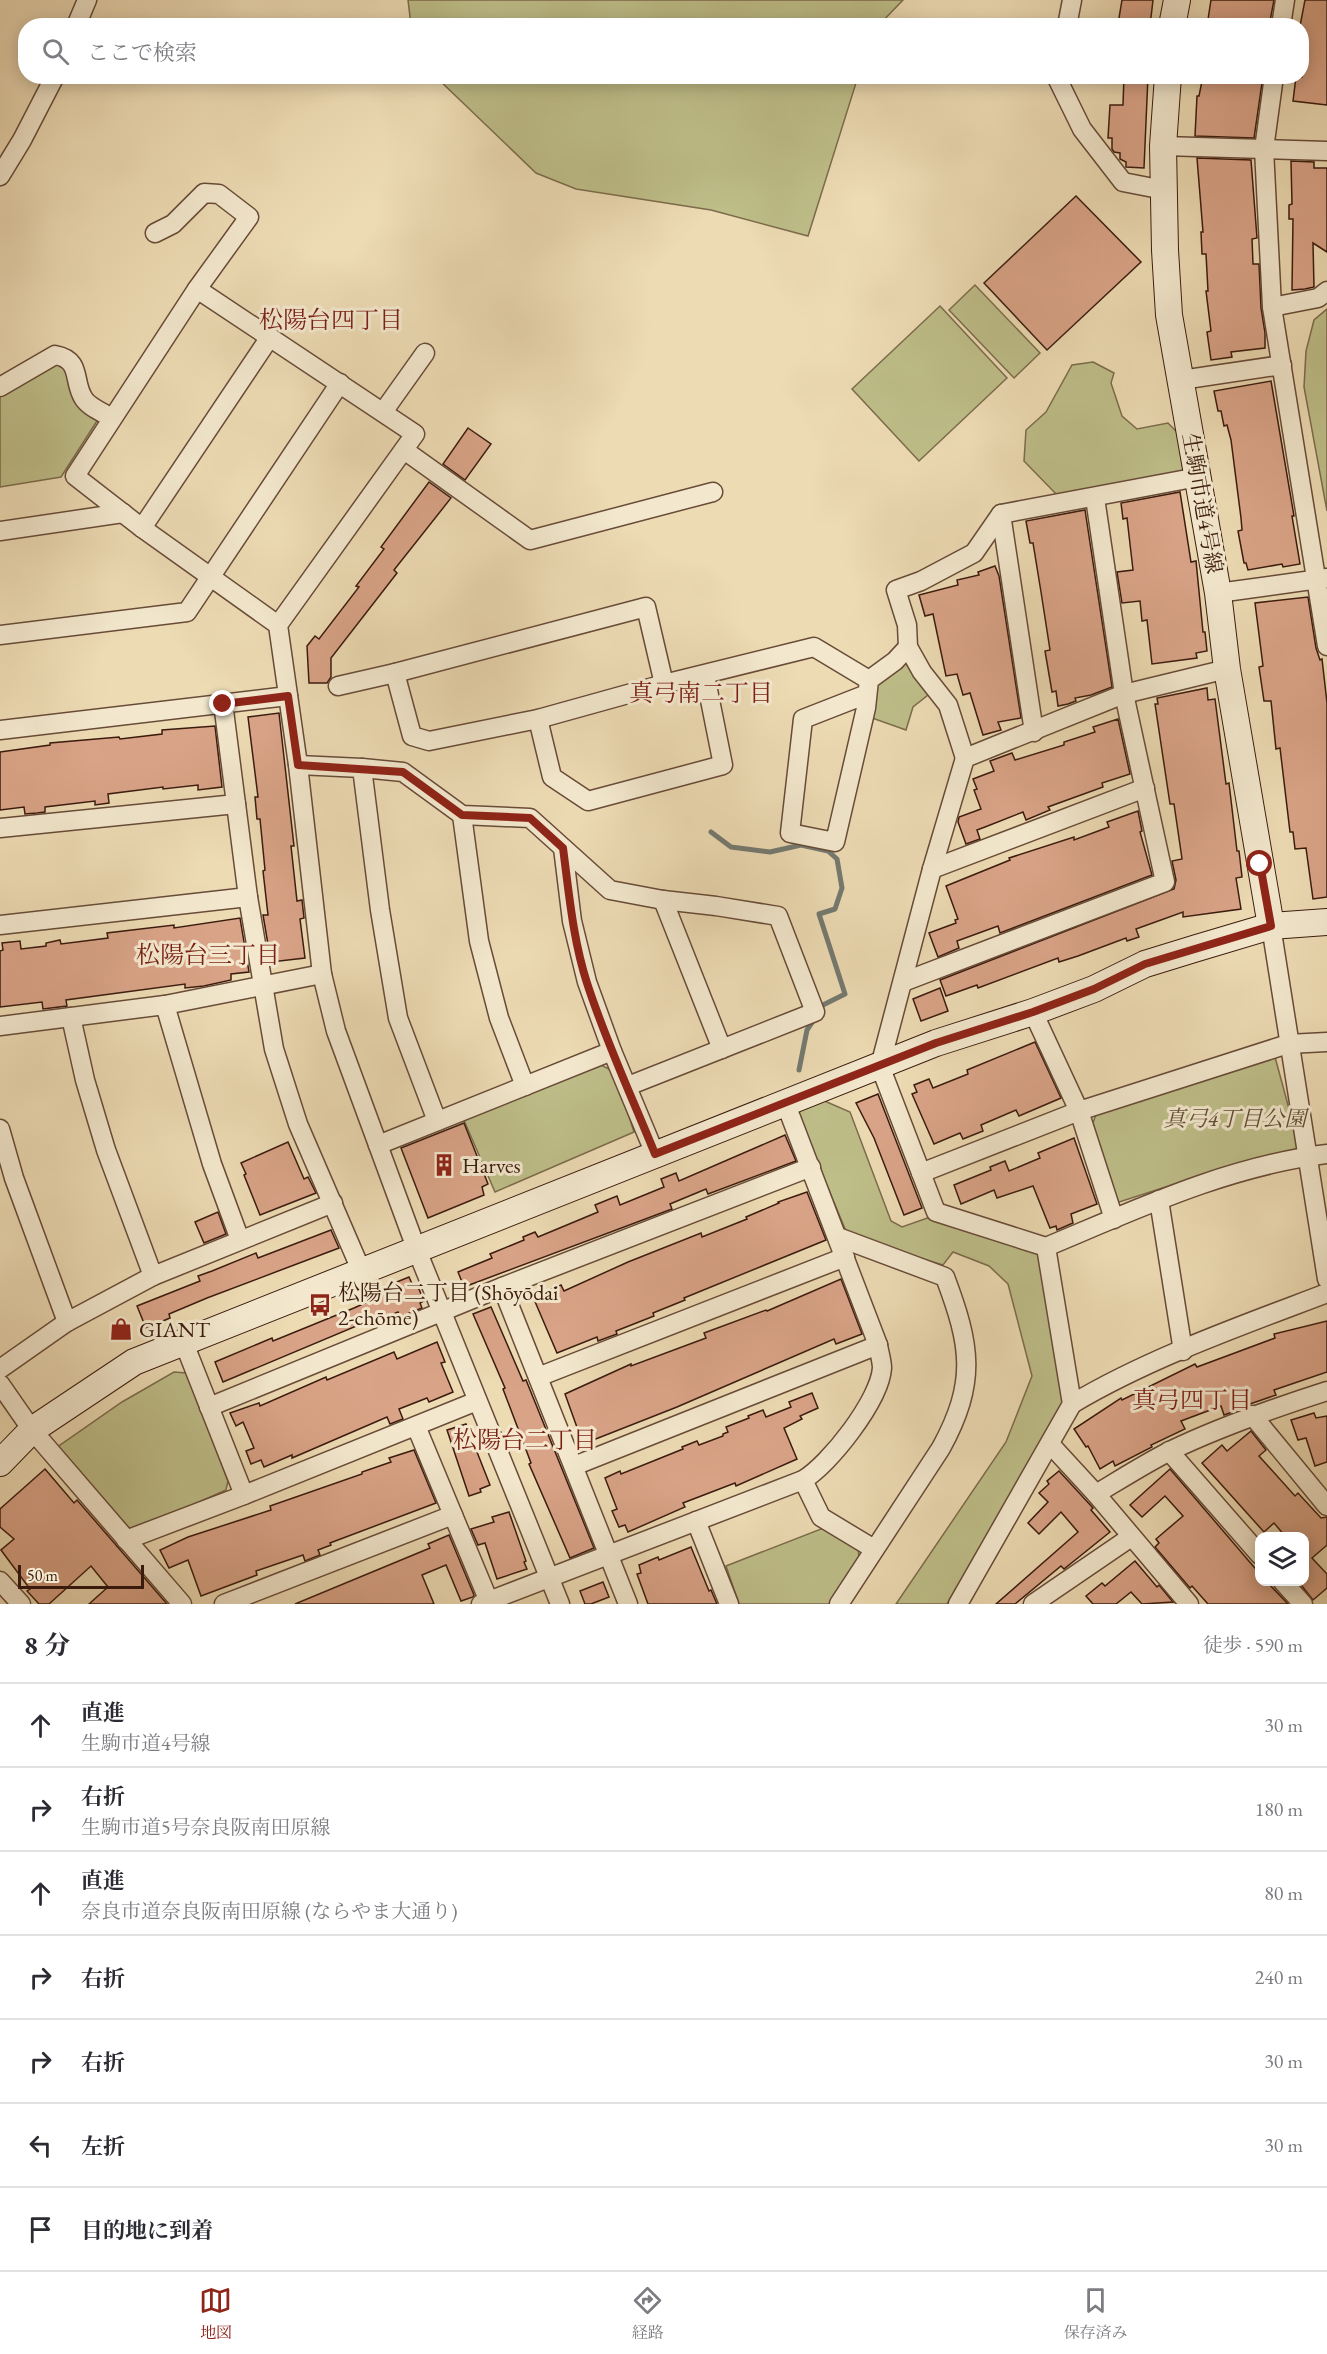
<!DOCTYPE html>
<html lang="ja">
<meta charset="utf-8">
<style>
body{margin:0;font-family:"EB Garamond","Noto Serif JP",serif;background:#f2f2f3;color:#2b2b33}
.controls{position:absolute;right:18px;bottom:18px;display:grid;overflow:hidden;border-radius:12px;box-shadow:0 3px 15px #0003}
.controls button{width:54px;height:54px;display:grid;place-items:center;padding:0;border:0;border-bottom:2px solid #e1e1e2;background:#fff;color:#2b2b33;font:30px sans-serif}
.scale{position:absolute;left:18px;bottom:15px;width:126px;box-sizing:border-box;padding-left:6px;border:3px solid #3b1b0e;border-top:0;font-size:16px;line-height:21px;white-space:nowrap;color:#3b1b0e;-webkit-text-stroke:4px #f3e8ce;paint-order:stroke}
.stop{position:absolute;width:18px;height:18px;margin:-14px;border:4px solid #8f2418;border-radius:50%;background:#fff}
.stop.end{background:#8f2418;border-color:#fff;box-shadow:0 2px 6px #0008}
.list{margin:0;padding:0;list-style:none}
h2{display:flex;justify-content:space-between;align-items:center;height:78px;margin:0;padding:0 24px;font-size:26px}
h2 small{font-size:20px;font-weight:400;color:#7c7c81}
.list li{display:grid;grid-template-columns:39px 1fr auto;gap:18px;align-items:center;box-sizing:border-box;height:84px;padding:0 24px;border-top:2px solid #e1e1e2}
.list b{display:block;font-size:22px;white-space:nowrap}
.list p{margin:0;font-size:20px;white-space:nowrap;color:#7c7c81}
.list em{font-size:20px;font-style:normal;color:#7c7c81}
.icon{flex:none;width:33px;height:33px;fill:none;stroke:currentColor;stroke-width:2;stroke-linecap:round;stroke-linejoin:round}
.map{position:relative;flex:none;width:1327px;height:1604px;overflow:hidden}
.search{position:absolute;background:#fff;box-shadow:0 3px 15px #0003;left:18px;right:18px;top:18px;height:66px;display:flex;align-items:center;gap:15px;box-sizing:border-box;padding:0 21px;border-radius:24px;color:#7c7c81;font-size:22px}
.sheet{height:666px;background:#fff}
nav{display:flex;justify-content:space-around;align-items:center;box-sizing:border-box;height:84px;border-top:2px solid #e1e1e2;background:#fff;font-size:16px;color:#7c7c81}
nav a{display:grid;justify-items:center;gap:3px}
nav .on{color:#8f2418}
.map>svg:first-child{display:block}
.green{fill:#bebe89;stroke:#7c6c4c;stroke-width:1.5}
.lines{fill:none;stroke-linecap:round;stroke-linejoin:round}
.stream{stroke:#747a70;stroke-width:5}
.building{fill:#d9a387;stroke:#3b1b0e;stroke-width:1.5}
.street-casing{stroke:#684b38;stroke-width:21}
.secondary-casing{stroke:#3b1b0e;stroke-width:28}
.street{stroke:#f3e8ce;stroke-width:18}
.secondary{stroke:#f3e8ce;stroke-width:26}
.route{stroke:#8f2418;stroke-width:8}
.labels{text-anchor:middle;stroke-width:6;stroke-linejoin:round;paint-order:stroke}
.street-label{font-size:22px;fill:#3b1b0e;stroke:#f3e8ce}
.park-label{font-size:22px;font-style:italic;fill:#624c33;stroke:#f3e8ce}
.poi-label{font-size:22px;fill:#3b1b0e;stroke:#f3e8ce;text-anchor:start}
.neighbourhood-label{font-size:24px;fill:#7a1f14;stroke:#f3e8ce}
</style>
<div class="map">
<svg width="1327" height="1604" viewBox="0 0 1327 1604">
<rect width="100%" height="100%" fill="#eddbb4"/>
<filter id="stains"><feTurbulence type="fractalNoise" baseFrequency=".00333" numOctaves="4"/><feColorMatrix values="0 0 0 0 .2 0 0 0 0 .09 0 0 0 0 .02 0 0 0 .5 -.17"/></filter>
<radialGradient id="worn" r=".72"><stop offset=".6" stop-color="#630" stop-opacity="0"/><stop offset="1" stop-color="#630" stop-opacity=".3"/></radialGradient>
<g class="green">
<path d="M408 0H903L878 26 411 25Z"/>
<path d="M856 76V83L808 236 711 210 576 189 536 173 436 77Z"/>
<path d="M975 285 1040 353 1014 378 949 310Z"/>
<path d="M940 306 1007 378 919 461 852 389Z"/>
<path d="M1327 309V511L1304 387 1306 351 1314 320Z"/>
<path d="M58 361 66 366 78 400 97 421 61 477 0 487V394Z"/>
<path d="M1093 362 1114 373 1111 383 1122 416 1137 429 1168 423 1178 433 1184 473 1058 496 1024 461 1026 430 1046 412 1072 365Z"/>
<path d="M908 661 928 695 913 707 906 730 872 718V686Z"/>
<path d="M1275 1057 1301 1153 1212 1172 1116 1203 1093 1123 1096 1114Z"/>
<path d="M601 1065 615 1072 634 1132 495 1192 463 1118Z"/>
<path d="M820 1099 850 1112 891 1221 902 1227 933 1216 1033 1249 1043 1260 1065 1402 947 1604H896L1006 1442 1032 1376 1008 1284 989 1266 953 1252 943 1265 848 1236 798 1116 800 1106Z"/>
<path d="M174 1372 187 1373 228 1481 226 1490 136 1530 125 1527 56 1448 122 1402Z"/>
<path d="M826 1527 858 1546 859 1558 831 1604H739L726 1566Z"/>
</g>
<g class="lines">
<g class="stream">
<path d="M711 832 731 847 770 852 801 845 828 851 837 859 842 888 835 909 819 914 845 994 823 1005 820 1010"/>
<path d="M799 1070 807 1030 815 1018"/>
</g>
</g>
<g class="building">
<path d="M1122 0H1153L1150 26H1119L1118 24Z"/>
<path d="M1211 0H1274L1270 21 1268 26H1207Z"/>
<path d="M1305 0H1327V105L1293 101 1296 77H1302L1300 26Z"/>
<path d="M1124 76H1148L1144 168 1126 167V162L1120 159V153L1114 152 1112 149V138H1108L1110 105H1123Z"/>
<path d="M1203 76H1263L1254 138 1195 136 1197 96H1199Z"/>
<path d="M1197 158 1251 160 1257 238 1252 239 1253 264H1259L1261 308 1265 333V348L1231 352 1232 357 1211 360 1207 332 1211 331 1206 291H1208L1206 254H1202L1201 232H1203Z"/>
<path d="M1291 161 1314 162V168H1327V252L1313 243 1314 287 1305 289 1292 290 1293 219H1289V205L1292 204Z"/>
<path d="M1076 196 1141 262 1047 350 984 283Z"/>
<path d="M1271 381 1294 516H1292L1300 564 1283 567 1282 564 1248 570 1246 563H1244L1238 531 1242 530 1241 518 1231 440 1227 425 1224 426 1221 411H1218L1214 391Z"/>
<path d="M468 428 491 444 465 480 443 464Z"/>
<path d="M429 482 451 498 394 570 397 573 331 658V677L327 683H309L307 646 315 636 319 639 359 587 356 586 384 549 381 547Z"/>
<path d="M1180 492 1191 562 1196 561 1203 632H1205L1207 651 1196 653 1197 658 1152 664 1147 620 1142 621 1140 601 1122 603 1117 572 1133 570 1127 518 1123 519 1121 503Z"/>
<path d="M1085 510 1112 687 1091 695 1075 698 1076 701 1068 704 1058 706 1056 691 1052 692 1045 651 1050 650 1041 592 1033 543H1030L1026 521Z"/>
<path d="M995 566 999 576 1021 718 998 722 1001 730 983 735 970 693 963 695 957 674 946 676 933 614 925 616 919 595 958 585 957 580 979 575 978 572Z"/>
<path d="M1308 597 1316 648 1320 660 1322 659 1327 703V897L1313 899 1306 848 1295 849 1293 832H1290L1280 748 1276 749 1271 701H1264L1259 667 1263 666 1255 603Z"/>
<path d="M1207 688 1208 700 1215 699 1226 784 1229 783 1237 851H1239L1242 877 1236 878 1241 909 1183 917V912L1136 929 1139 937 1127 941 1126 938 1078 956 1059 962 1058 958 978 988 977 985 946 996 940 980 1174 889 1176 880 1172 861 1182 859 1174 804H1170L1155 704H1158L1157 698Z"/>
<path d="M279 713 294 846H291L297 901 302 900 304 918 300 919 305 958 271 962 263 915H268L263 871 265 870 260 819H257L255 797H258L248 717Z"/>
<path d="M1118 719 1130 774 1102 783 1103 787 1048 807 1050 810 1026 820 1023 812 985 827 977 830 980 839 966 844 958 822 959 817 981 809 974 790 977 789 973 779 994 771 990 761 1012 753 1015 760 1064 745V742L1095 732 1093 727Z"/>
<path d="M215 726 222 787 198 790V785L163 789V787L108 794 109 803 95 805V801L45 807V812L37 813 25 814 24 807 0 810V752L50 745V743L119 737 120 739 162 734V730Z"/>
<path d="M1138 811 1142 831 1140 832 1152 875 1000 933 998 926 957 941 959 948 938 957 929 933 956 923 955 920 958 919 946 886 1010 860 1009 858 1074 837V840L1109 827 1107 822Z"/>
<path d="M240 918 249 972 231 974V980L204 986 185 988V984L66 1000 67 1006 43 1009 42 1002 0 1007V951L3 950 2 943 20 941 21 949 46 946V943L60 940 61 944 108 938 107 933 174 925V928Z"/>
<path d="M940 988 948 1011 921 1021 913 999Z"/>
<path d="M1035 1042 1061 1098 1019 1116 1016 1110 981 1125 983 1131 963 1139 960 1133 934 1144 912 1094 917 1092 914 1085 929 1079 933 1088 968 1074 967 1070Z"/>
<path d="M878 1094 922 1208 904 1215 874 1138 856 1103Z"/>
<path d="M464 1123 488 1184 482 1187 484 1195 428 1218 401 1148Z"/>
<path d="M785 1135 796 1161 708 1194 706 1189 670 1204 672 1209 464 1287 458 1272 492 1258 490 1254 524 1240 523 1237 535 1232 538 1237 598 1212 595 1205 617 1196 620 1205 664 1187 661 1179 676 1173 679 1181Z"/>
<path d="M1074 1138 1097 1204 1071 1214 1073 1223 1057 1230 1056 1226 1050 1228 1033 1186 997 1198 994 1190 961 1204 954 1185 991 1170 990 1167 1005 1161 1009 1171 1040 1158 1038 1153Z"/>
<path d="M288 1142 304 1179 308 1177 316 1193 260 1215 244 1175 246 1174 241 1163Z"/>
<path d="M807 1192 826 1240 684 1298 685 1300 653 1313 654 1316 616 1331 617 1334 598 1341 597 1337 557 1353 533 1297 561 1285 564 1291 628 1262 701 1233 702 1237 747 1219 746 1217 779 1203 778 1202Z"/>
<path d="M218 1212 226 1234 204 1243 195 1222Z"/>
<path d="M331 1230 339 1248 207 1298 169 1314 170 1318 146 1328 137 1306 200 1281 198 1276 212 1271 256 1253 258 1258Z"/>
<path d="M409 1277 414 1288 418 1287 424 1301 420 1303 422 1308 400 1317 398 1312 365 1326 361 1324 223 1382 215 1362 272 1338 273 1341 354 1308 390 1292 387 1286Z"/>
<path d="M841 1279 862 1334 836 1344 834 1339 677 1407 583 1444 565 1394 631 1364V1366L706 1338 704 1333 766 1310 767 1311Z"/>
<path d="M491 1307 523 1381 526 1380 594 1548 570 1558 529 1464 531 1463 503 1389 505 1388 473 1314Z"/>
<path d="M1327 1321V1372L1274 1390 1276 1395 1244 1406V1408L1224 1415 1221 1406 1181 1421 1185 1429 1151 1445 1152 1447 1115 1466 1113 1461 1100 1469 1088 1446 1086 1447 1074 1429 1121 1398 1122 1400 1195 1364 1197 1367 1275 1338 1274 1334Z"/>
<path d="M437 1342 445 1362 441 1363 453 1392 429 1402 427 1398 399 1409 403 1419 390 1424 387 1417 292 1458V1455L264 1467 261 1460 251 1464 246 1451 254 1448 243 1422 236 1426 230 1413 259 1403 260 1406 326 1377 327 1380 394 1352 397 1359Z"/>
<path d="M812 1393 818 1408 800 1416 802 1419 784 1428 797 1459 736 1486 735 1483 683 1503 685 1507 628 1532 625 1525 619 1527 612 1511 617 1509 605 1478 620 1471 621 1474 683 1449 682 1447 697 1441 699 1445 723 1436V1434L728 1432 726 1427 749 1418 748 1416 763 1410 766 1417 791 1407 789 1402Z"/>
<path d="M1314 1413 1316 1418 1327 1416V1462L1315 1466 1306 1438 1298 1440 1291 1420Z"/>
<path d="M466 1424 490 1485 480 1489 481 1492 469 1496 447 1430Z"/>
<path d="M1251 1431 1266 1450 1259 1456 1295 1496 1298 1493 1321 1518 1327 1517V1545L1312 1558 1327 1574V1588L1313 1600 1298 1581H1305V1536H1285L1274 1523 1264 1532 1202 1463 1222 1445 1227 1451Z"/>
<path d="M414 1450 436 1503 330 1543 331 1545 318 1550 320 1555 305 1561 303 1555 256 1571 257 1575 201 1596 188 1560 169 1568 160 1550 188 1537 271 1510 270 1506 362 1474V1472L391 1462 389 1458Z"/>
<path d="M45 1469 74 1503 77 1500 167 1604H89L108 1587 91 1566 49 1604H39L27 1591 30 1589 1 1550 14 1539 0 1527V1509Z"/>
<path d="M1170 1469 1260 1574V1581H1266L1288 1604H1208L1192 1586 1190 1588 1155 1547 1159 1543 1156 1539 1183 1516 1165 1496 1142 1517 1130 1505Z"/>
<path d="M1059 1471 1093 1508 1091 1510 1110 1532 1064 1569 1061 1566 1015 1604H996L1078 1532 1061 1512 1039 1534 1028 1523 1048 1502 1039 1493 1049 1484 1047 1481Z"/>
<path d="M509 1512 526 1561 524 1562 527 1569 497 1579 485 1543 478 1545 471 1529 494 1522 492 1517Z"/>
<path d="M449 1535 474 1595 473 1597 461 1601 446 1565 422 1575 434 1604H295L430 1548 428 1544Z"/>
<path d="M691 1547 709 1591 711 1590 717 1604H648L637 1574 641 1573 639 1565 658 1557 659 1560Z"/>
<path d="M1135 1561 1157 1587 1159 1585 1173 1602 1142 1604 1131 1592 1116 1604H1093L1086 1596 1102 1583 1105 1586Z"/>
<path d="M603 1582 609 1597 591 1604H585L580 1591Z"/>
</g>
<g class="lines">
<g class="street-casing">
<g id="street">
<path d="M76 26 87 0"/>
<path d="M1067 26 1072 0"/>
<path d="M1281 26 1285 0"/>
<path d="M1056 76 1082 129 1123 182 1164 190"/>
<path d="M1274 76 1264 149 1272 307 1327 646"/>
<path d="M1163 146 1327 151"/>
<path d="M0 176 22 140 55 76"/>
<path d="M155 233 173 224 204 193 219 194 249 217 197 289"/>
<path d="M1272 307 1318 298 1327 291"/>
<path d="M1181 380 1282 365"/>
<path d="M0 387 55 355C83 360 72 382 84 399 89 407 104 413 112 418"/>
<path d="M383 412 425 353"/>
<path d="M404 450 530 540 713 492"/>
<path d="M1001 514 1034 732"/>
<path d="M142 528 270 337"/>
<path d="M0 531 123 513"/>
<path d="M1218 593 1327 578"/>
<path d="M278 625 142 528 75 476 197 289 415 434 278 625 298 765 322 974 336 1031 416 1248 560 1604"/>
<path d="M0 635 187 612 340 383"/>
<path d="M395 673 412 736 429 741 538 719 664 684 814 647 869 680"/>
<path d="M338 686 395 673 646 607 664 684"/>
<path d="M867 694 803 719 790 833 835 842 866 708 869 680 895 661 908 647"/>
<path d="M223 703 248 897 274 1049 298 1124 361 1270"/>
<path d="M538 719 552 777 588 801 723 765 705 675"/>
<path d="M0 730 288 696"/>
<path d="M965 758 948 705 922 672 908 647 907 625 896 590 921 581 974 553 1001 514 1198 477"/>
<path d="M298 765 362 768 380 910 398 1018 437 1121"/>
<path d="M362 768 403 772 462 815 530 818 610 890 663 900 716 906 778 916 815 1012 628 1086"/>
<path d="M462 815 479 941 499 1018 525 1086"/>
<path d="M0 828 236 804"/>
<path d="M932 869 1145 788"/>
<path d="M663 900 722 1049"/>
<path d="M0 925 248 897"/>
<path d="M1271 926 1327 1279"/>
<path d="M903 982 1165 882 1124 694 1095 498"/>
<path d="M165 1005 212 1164 240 1240"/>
<path d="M1033 1012 1079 1111 1114 1219"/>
<path d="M71 1017 85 1080 106 1150 153 1276 333 1203"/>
<path d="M0 1026 165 1005 322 974"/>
<path d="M612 1051 655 1154"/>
<path d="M0 1129 14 1178 67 1322"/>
<path d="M378 1145 612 1051 587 982 572 921 563 848"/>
<path d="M921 1173 1079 1111 1288 1044 1327 1042"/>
<path d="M1159 1200 1183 1351"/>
<path d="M838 1237 945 1277C971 1346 977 1382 941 1448L839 1604"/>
<path d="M1046 1247C1137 1209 1228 1166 1327 1154"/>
<path d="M502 1287 628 1604"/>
<path d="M184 1343 244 1495"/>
<path d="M0 1369 67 1322 153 1276"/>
<path d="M538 1377 845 1257"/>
<path d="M0 1384 32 1430 182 1604"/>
<path d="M1072 1404C1149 1358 1243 1325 1327 1293"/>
<path d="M209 1407 502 1287 811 1167"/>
<path d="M1252 1415 1327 1506"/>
<path d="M416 1426 490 1604"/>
<path d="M1050 1444 1096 1494 1189 1604"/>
<path d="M1169 1451 1260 1555"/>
<path d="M574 1466 878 1345"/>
<path d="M803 1480 821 1517 874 1549"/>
<path d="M1096 1494C1121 1479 1146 1463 1172 1450 1222 1426 1274 1408 1327 1391"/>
<path d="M696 1521 729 1604"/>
<path d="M126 1540 244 1495 477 1401"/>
<path d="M0 1581 21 1604"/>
<path d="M1283 1582 1303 1604"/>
<path d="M224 1604 453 1515"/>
<path d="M481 1604 803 1480C829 1465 880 1400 882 1368 882 1361 879 1352 878 1345L785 1102"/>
<path d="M958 1604 1072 1404 1046 1247 936 1212 880 1066 932 869 965 758 1124 694 1227 669"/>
<path d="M1033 1604 1131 1537"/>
</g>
</g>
<g class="secondary-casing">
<g id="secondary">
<path d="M1172 26 1177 0"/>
<path d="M1168 76 1163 146 1165 250 1169 315 1218 593 1227 669 1271 926"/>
<path d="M0 1463 32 1430 134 1362 936 1043 1033 1012 1094 989 1145 964 1197 948 1271 926 1327 922"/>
</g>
</g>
<use href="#street" class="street"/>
<use href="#secondary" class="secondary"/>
</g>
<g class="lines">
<path class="route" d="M223 704 288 696 298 765 403 772 462 815 530 818 563 848C569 893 573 940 587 983 606 1042 632 1097 655 1154L936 1043 1033 1012 1094 989 1145 964 1271 926 1260 864"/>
</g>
<defs>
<g id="building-bare" transform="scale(1.8)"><path d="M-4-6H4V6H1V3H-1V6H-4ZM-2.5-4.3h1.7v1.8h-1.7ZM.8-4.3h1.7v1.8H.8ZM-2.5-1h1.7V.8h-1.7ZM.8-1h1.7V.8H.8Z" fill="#8f2418" stroke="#f3e8ce" stroke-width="2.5" paint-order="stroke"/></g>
<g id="bus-bare" transform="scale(1.8)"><path d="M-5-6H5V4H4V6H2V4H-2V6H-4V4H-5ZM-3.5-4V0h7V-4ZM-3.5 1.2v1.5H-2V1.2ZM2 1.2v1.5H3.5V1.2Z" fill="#8f2418" stroke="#f3e8ce" stroke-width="2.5" paint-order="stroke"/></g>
<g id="shop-bare" transform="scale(1.8)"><path d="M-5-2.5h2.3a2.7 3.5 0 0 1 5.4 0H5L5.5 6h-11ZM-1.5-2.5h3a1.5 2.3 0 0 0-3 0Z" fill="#8f2418" stroke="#f3e8ce" stroke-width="2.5" paint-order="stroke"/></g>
</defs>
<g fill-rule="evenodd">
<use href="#building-bare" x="444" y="1165"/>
<use href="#bus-bare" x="320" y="1305"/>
<use href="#shop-bare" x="121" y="1329"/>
</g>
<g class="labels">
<g class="street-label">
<text transform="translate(1203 503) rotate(80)" y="8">生駒市道4号線</text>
</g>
<g class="park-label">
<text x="1235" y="1126">真弓4丁目公園</text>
</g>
<g class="poi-label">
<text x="462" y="1173">Harves</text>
<text x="338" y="1300">松陽台二丁目 (Shōyōdai<tspan x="338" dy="25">2-chōme)</tspan></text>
<text x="139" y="1337">GIANT</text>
</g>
<g class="neighbourhood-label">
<text x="331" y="328">松陽台四丁目</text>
<text x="701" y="701">真弓南二丁目</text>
<text x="208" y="963">松陽台三丁目</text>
<text x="1192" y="1408">真弓四丁目</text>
<text x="525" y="1448">松陽台二丁目</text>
</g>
</g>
<rect width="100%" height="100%" filter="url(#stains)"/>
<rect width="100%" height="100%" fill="url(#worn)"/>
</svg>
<div class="controls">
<button><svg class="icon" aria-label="layers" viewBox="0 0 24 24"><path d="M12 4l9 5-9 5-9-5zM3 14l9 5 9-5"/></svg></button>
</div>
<div class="scale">50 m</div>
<div class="stop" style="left:1260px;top:864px"></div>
<div class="stop end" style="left:223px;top:704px"></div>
<div class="search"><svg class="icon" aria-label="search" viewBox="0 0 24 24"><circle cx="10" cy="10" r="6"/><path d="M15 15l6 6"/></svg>ここで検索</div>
</div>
<section class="sheet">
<h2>8 分<small>徒歩 · 590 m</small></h2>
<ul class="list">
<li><svg class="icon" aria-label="ahead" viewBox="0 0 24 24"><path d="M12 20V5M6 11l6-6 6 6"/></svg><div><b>直進</b><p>生駒市道4号線</p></div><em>30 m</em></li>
<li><svg class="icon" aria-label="right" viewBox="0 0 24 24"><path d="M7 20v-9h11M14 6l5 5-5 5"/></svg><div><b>右折</b><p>生駒市道5号奈良阪南田原線</p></div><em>180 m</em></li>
<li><svg class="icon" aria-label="ahead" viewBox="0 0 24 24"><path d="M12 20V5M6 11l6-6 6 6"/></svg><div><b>直進</b><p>奈良市道奈良阪南田原線 (ならやま大通り)</p></div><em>80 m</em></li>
<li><svg class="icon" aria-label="right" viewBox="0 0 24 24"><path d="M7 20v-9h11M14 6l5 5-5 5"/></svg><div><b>右折</b></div><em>240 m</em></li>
<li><svg class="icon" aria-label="right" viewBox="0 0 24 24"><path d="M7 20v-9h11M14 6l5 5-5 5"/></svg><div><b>右折</b></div><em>30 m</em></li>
<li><svg class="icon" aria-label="left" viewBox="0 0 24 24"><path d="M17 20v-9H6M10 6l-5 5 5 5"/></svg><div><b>左折</b></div><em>30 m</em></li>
<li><svg class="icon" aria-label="arrive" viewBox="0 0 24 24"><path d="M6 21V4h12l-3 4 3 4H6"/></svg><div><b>目的地に到着</b></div></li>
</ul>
</section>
<nav>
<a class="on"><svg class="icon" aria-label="map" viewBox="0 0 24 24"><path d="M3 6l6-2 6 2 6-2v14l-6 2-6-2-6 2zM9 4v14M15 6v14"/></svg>地図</a>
<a><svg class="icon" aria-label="directions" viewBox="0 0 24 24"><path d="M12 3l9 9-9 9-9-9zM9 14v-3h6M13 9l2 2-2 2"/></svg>経路</a>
<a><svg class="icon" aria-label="saved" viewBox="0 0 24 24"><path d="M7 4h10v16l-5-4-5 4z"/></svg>保存済み</a>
</nav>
